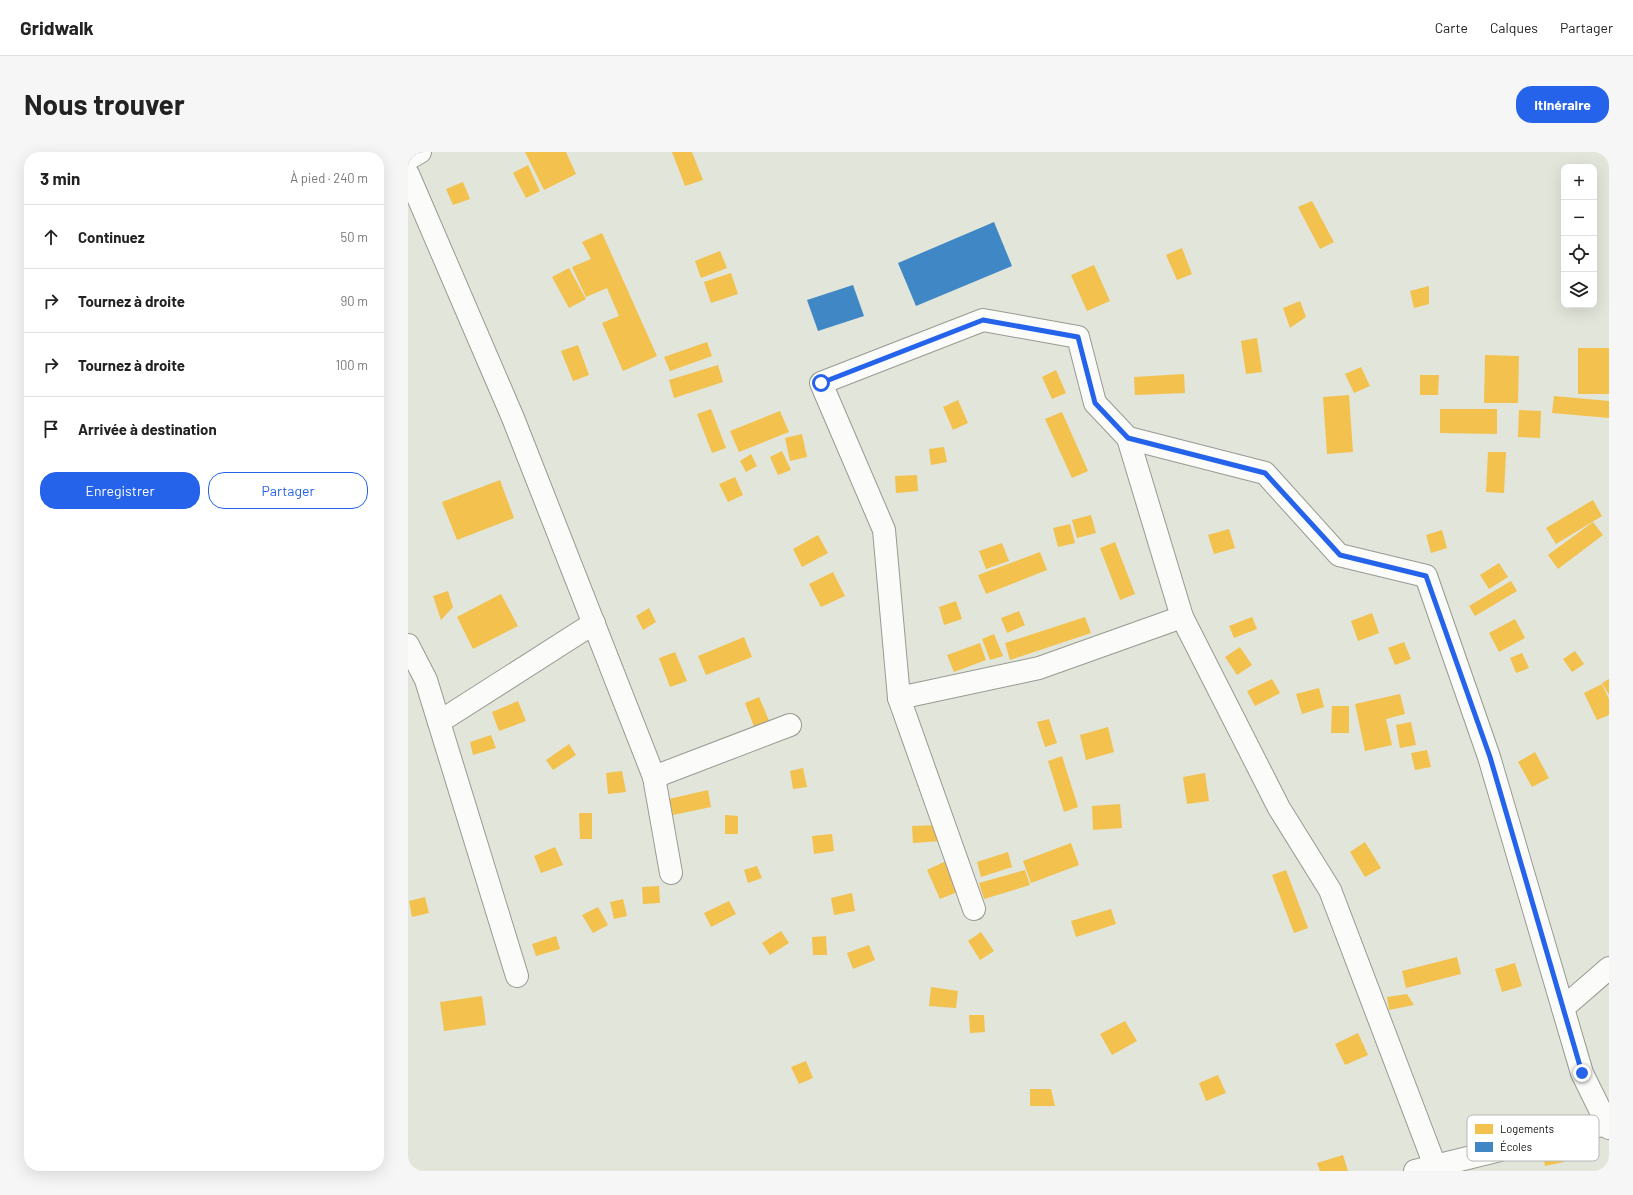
<!DOCTYPE html>
<html lang="fr">
<meta charset="utf-8">
<style>
body{margin:0;font-family:Barlow,sans-serif;background:#f6f6f6;color:#222}
.controls{position:absolute;right:12px;top:12px;display:grid;overflow:hidden;border-radius:8px;box-shadow:0 4px 16px #0002}
.controls button{width:36px;height:36px;display:grid;place-items:center;padding:0;border:0;border-bottom:1px solid #e0e0e0;background:#fff;color:#222;font:20px sans-serif}
.stop{position:absolute;width:12px;height:12px;margin:-9px;border:3px solid #2563eb;border-radius:50%;background:#fff}
.stop.end{background:#2563eb;border-color:#fff;box-shadow:0 1px 4px #0008}
.list{margin:0;padding:0;list-style:none}
h2{display:flex;justify-content:space-between;align-items:center;height:52px;margin:0;padding:0 16px;font-size:17px}
h2 small{font-size:13px;font-weight:400;color:#767676}
.list li{display:grid;grid-template-columns:26px 1fr auto;gap:12px;align-items:center;box-sizing:border-box;height:64px;padding:0 16px;border-top:1px solid #e0e0e0}
.list b{display:block;font-size:15px;white-space:nowrap}
.list em{font-size:13px;font-style:normal;color:#767676}
.actions{display:flex;gap:8px;padding:12px 16px}
.actions a{flex:1;padding:9px 0;border:1px solid #2563eb;border-radius:16px;text-align:center;font-size:14px;color:#2563eb}
.actions .main{background:#2563eb;color:#fff}
.icon{flex:none;width:22px;height:22px;fill:none;stroke:currentColor;stroke-width:2;stroke-linecap:round;stroke-linejoin:round}
.map{position:relative;flex:none;width:1201px;height:1019px;overflow:hidden;border-radius:16px}
header{display:flex;align-items:center;gap:24px;box-sizing:border-box;height:56px;padding:0 20px;background:#fff;border-bottom:1px solid #e0e0e0}
header strong{font-size:19px}
nav{display:flex;gap:22px;margin-inline-start:auto;font-size:14px}
.intro{display:flex;align-items:center;justify-content:space-between;box-sizing:border-box;height:96px;padding:0 24px}
h1{margin:0;font-size:28px}
.button{padding:10px 18px;border-radius:16px;background:#2563eb;color:#fff;font-size:14px;font-weight:700}
main{display:flex;gap:24px;padding:0 24px}
aside{flex:1;background:#fff;border-radius:16px;box-shadow:0 4px 16px #0002}
.map>svg:first-child{display:block}
.homes{fill:#f2c14e}
.schools{fill:#3f88c5}
.lines{fill:none;stroke-linecap:round;stroke-linejoin:round}
.minor-casing{stroke:#979a91;stroke-width:24}
.minor{stroke:#fbfbf9;stroke-width:22}
.route{stroke:#2563eb;stroke-width:5}
.key{fill:#fff;stroke:#b6b7b5;stroke-width:1}
.key-label{font-size:11px;fill:#0d0f09}
</style>
<header>
<strong>Gridwalk</strong>
<nav><a>Carte</a><a>Calques</a><a>Partager</a></nav>
</header>
<div class="intro"><h1>Nous trouver</h1><a class="button">Itinéraire</a></div>
<main>
<aside>
<h2>3 min<small>À pied · 240 m</small></h2>
<ul class="list">
<li><svg class="icon" aria-label="ahead" viewBox="0 0 24 24"><path d="M12 20V5M6 11l6-6 6 6"/></svg><div><b>Continuez</b></div><em>50 m</em></li>
<li><svg class="icon" aria-label="right" viewBox="0 0 24 24"><path d="M7 20v-9h11M14 6l5 5-5 5"/></svg><div><b>Tournez à droite</b></div><em>90 m</em></li>
<li><svg class="icon" aria-label="right" viewBox="0 0 24 24"><path d="M7 20v-9h11M14 6l5 5-5 5"/></svg><div><b>Tournez à droite</b></div><em>100 m</em></li>
<li><svg class="icon" aria-label="arrive" viewBox="0 0 24 24"><path d="M6 21V4h12l-3 4 3 4H6"/></svg><div><b>Arrivée à destination</b></div></li>
</ul>
<div class="actions"><a class="main">Enregistrer</a><a>Partager</a></div>
</aside>
<div class="map">
<svg width="1201" height="1019" viewBox="0 0 1201 1019">
<rect width="100%" height="100%" fill="#e2e5da"/>
<g class="homes">
<path d="M117 0H158L168 22 136 38Z"/>
<path d="M264 0H284L295 28 277 34Z"/>
<path d="M120 13 132 39 118 46 105 21Z"/>
<path d="M55 30 62 47 45 53 38 37Z"/>
<path d="M904 49 926 90 912 97 890 55Z"/>
<path d="M194 81 249 204 215 219 194 171 211 164 199 136 178 145 164 115 183 107 174 90Z"/>
<path d="M774 96 784 122 769 128 758 103Z"/>
<path d="M312 99 319 116 293 126 287 109Z"/>
<path d="M686 113 702 149 679 159 663 123Z"/>
<path d="M161 116 178 147 161 156 144 125Z"/>
<path d="M323 121 330 142 303 151 296 130Z"/>
<path d="M1021 134V152L1006 156 1002 139Z"/>
<path d="M892 149 898 165 882 176 875 156Z"/>
<path d="M849 186 854 220 838 222 833 189Z"/>
<path d="M299 190 304 204 262 219 256 205Z"/>
<path d="M170 193 181 223 165 229 153 199Z"/>
<rect x="1170" y="196" width="31" height="46"/>
<path d="M1077 203 1111 204 1110 251H1076Z"/>
<path d="M310 213 315 230 266 246 261 228Z"/>
<path d="M953 215 962 234 946 241 937 222Z"/>
<path d="M648 218 658 241 644 247 634 225Z"/>
<path d="M776 222 777 241 727 243 726 225Z"/>
<path d="M1012 223H1031L1030 243H1012Z"/>
<path d="M941 243 945 300 919 302 915 245Z"/>
<path d="M1146 244 1201 249V266L1144 261Z"/>
<path d="M550 248 560 271 545 278 535 255Z"/>
<path d="M303 257 318 296 304 301 289 262Z"/>
<path d="M1032 257H1089V282L1032 281Z"/>
<path d="M1111 258 1133 259 1132 286 1110 285Z"/>
<path d="M372 259 381 280 331 300 322 279Z"/>
<path d="M654 260 680 319 664 326 637 267Z"/>
<path d="M394 282 399 305 382 309 377 286Z"/>
<path d="M536 295 539 310 523 313 521 297Z"/>
<path d="M374 299 383 318 370 323 362 305Z"/>
<path d="M1080 300H1098L1096 341 1078 340Z"/>
<path d="M343 302 349 314 338 320 332 309Z"/>
<path d="M509 323 510 339 488 341 487 324Z"/>
<path d="M327 325 335 343 320 350 311 332Z"/>
<path d="M92 328 106 366 49 388 34 350Z"/>
<path d="M1185 348 1194 364 1148 392 1138 376Z"/>
<path d="M683 363 688 381 669 386 664 368Z"/>
<path d="M1185 370 1195 383 1150 417 1140 403Z"/>
<path d="M662 372 667 391 650 395 645 376Z"/>
<path d="M821 377 827 396 806 402 800 383Z"/>
<path d="M1034 378 1039 396 1023 401 1018 383Z"/>
<path d="M410 383 420 401 394 415 385 397Z"/>
<path d="M707 390 727 442 712 448 692 396Z"/>
<path d="M594 391 601 409 578 417 571 399Z"/>
<path d="M632 400 639 418 578 442 570 423Z"/>
<path d="M1091 411 1100 425 1081 437 1072 423Z"/>
<path d="M425 420 437 444 413 455 401 432Z"/>
<path d="M1103 429 1109 439 1067 464 1061 454Z"/>
<path d="M40 439 45 455 33 468 25 444Z"/>
<path d="M93 442 110 474 65 497 49 465Z"/>
<path d="M548 449 554 467 536 473 531 455Z"/>
<path d="M241 456 248 470 235 478 228 464Z"/>
<path d="M611 459 617 473 599 481 593 466Z"/>
<path d="M964 461 971 481 950 489 943 469Z"/>
<path d="M677 465 683 481 602 508 597 491Z"/>
<path d="M844 465 849 477 826 486 821 474Z"/>
<path d="M1107 467 1117 486 1091 500 1081 481Z"/>
<path d="M586 482 595 504 582 508 574 487Z"/>
<path d="M336 485 344 505 298 523 290 504Z"/>
<path d="M996 490 1003 507 987 513 980 496Z"/>
<path d="M572 491 578 508 546 520 539 503Z"/>
<path d="M832 495 844 513 829 523 817 505Z"/>
<path d="M1167 499 1176 512 1164 520 1155 507Z"/>
<path d="M267 500 279 529 262 535 251 506Z"/>
<path d="M1114 501 1121 516 1108 521 1102 506Z"/>
<path d="M864 527 872 541 847 554 839 539Z"/>
<path d="M1201 527V543L1194 531Z"/>
<path d="M1194 532 1201 547V563L1189 568 1176 541Z"/>
<path d="M911 536 916 555 894 562 888 542Z"/>
<path d="M992 542 997 562 978 567 984 593 957 599 947 552Z"/>
<path d="M351 545 362 571 347 577 337 551Z"/>
<path d="M110 549 118 569 91 579 84 560Z"/>
<path d="M924 554H941V581H923Z"/>
<path d="M641 567 649 591 637 595 629 570Z"/>
<path d="M1003 570 1008 593 992 596 988 573Z"/>
<path d="M700 575 706 600 678 608 672 583Z"/>
<path d="M83 583 88 596 65 603 62 590Z"/>
<path d="M161 592 168 603 145 618 138 608Z"/>
<path d="M1019 598 1023 615 1007 618 1003 601Z"/>
<path d="M1127 600 1141 626 1124 635 1110 610Z"/>
<path d="M654 604 670 655 656 660 640 609Z"/>
<path d="M395 616 399 635 385 637 382 619Z"/>
<path d="M214 619 218 640 200 642 198 621Z"/>
<path d="M797 621 801 649 779 652 775 625Z"/>
<path d="M300 638 303 655 265 663 261 647Z"/>
<path d="M712 652 714 676 685 678 684 654Z"/>
<path d="M171 661H184V687H172Z"/>
<path d="M317 663 330 664V682H317Z"/>
<path d="M532 673 533 689 505 691 504 674Z"/>
<path d="M424 682 426 699 406 702 404 684Z"/>
<path d="M957 690 973 716 957 725 942 700Z"/>
<path d="M663 691 671 713 623 731 615 709Z"/>
<path d="M147 695 155 713 133 721 126 704Z"/>
<path d="M600 700 604 715 573 725 569 710Z"/>
<path d="M538 709 552 739 532 747 519 718Z"/>
<path d="M349 714 354 726 340 731 336 718Z"/>
<path d="M617 718 622 733 576 747 571 731Z"/>
<path d="M878 718 900 776 886 781 864 723Z"/>
<path d="M251 734 252 751 235 752 234 735Z"/>
<path d="M444 741 447 759 426 763 423 746Z"/>
<path d="M17 745 21 761 4 765 1 749Z"/>
<path d="M215 747 219 764 206 767 202 750Z"/>
<path d="M321 749 328 762 303 775 296 761Z"/>
<path d="M190 755 200 773 185 781 174 763Z"/>
<path d="M703 757 708 772 668 785 663 769Z"/>
<path d="M373 779 381 791 362 803 354 791Z"/>
<path d="M573 780 586 799 572 808 560 789Z"/>
<path d="M148 784 152 797 128 804 124 792Z"/>
<path d="M418 784 419 803H405L404 785Z"/>
<path d="M461 793 467 808 445 817 439 801Z"/>
<path d="M1049 805 1053 822 998 836 994 819Z"/>
<path d="M1107 811 1114 834 1094 840 1087 817Z"/>
<path d="M523 835 550 839 548 856 521 854Z"/>
<path d="M999 842 1006 853 981 858 979 845Z"/>
<path d="M74 844 78 873 36 879 32 850Z"/>
<path d="M561 863H576L577 880 562 881Z"/>
<path d="M717 869 729 889 704 903 692 882Z"/>
<path d="M950 881 960 903 937 913 927 892Z"/>
<path d="M398 909 405 926 391 932 383 915Z"/>
<path d="M810 923 818 941 798 949 791 931Z"/>
<path d="M622 937H643L647 954H622Z"/>
<path d="M1153 990 1156 1010 1137 1014 1133 994Z"/>
<path d="M935 1003 940 1019H912L909 1011Z"/>
</g>
<g class="schools">
<path d="M586 70 604 114 508 154 490 111Z"/>
<path d="M445 133 456 164 410 179 399 148Z"/>
</g>
<g class="lines">
<g class="minor-casing">
<g id="minor">
<path d="M0 7 12 0"/>
<path d="M0 22 105 266 246 625 263 721"/>
<path d="M720 286 857 321 931 403 1018 424 1081 605 1174 921 1201 976"/>
<path d="M0 493 18 528 109 824"/>
<path d="M491 546 631 516 774 465"/>
<path d="M31 570 186 471"/>
<path d="M246 625 382 573"/>
<path d="M566 757 491 546 476 378 413 231 575 168 670 185 687 251 720 286 774 465 871 656 922 738 1029 1019"/>
<path d="M1155 856 1201 816"/>
<path d="M1007 1019 1198 972"/>
</g>
</g>
<use href="#minor" class="minor"/>
</g>
<g class="lines">
<path class="route" d="M413 231 575 168 670 185 687 251 720 286 857 321 932 403 1018 424 1082 605 1174 921"/>
</g>
<rect x="1059" y="963" width="132" height="46" rx="6" class="key"/>
<rect x="1067" y="972" width="18" height="10" fill="#f2c14e"/>
<rect x="1067" y="990" width="18" height="10" fill="#3f88c5"/>
<g class="key-label">
<text x="1092" y="981">Logements</text>
<text x="1092" y="999">Écoles</text>
</g>
</svg>
<div class="controls">
<button>+</button>
<button>−</button>
<button><svg class="icon" aria-label="locate" viewBox="0 0 24 24"><circle cx="12" cy="12" r="6"/><path d="M12 2v4M12 18v4M2 12h4M18 12h4"/></svg></button>
<button><svg class="icon" aria-label="layers" viewBox="0 0 24 24"><path d="M12 4l9 5-9 5-9-5zM3 14l9 5 9-5"/></svg></button>
</div>
<div class="stop" style="left:413px;top:231px"></div>
<div class="stop end" style="left:1174px;top:921px"></div>
</div>
</main>
